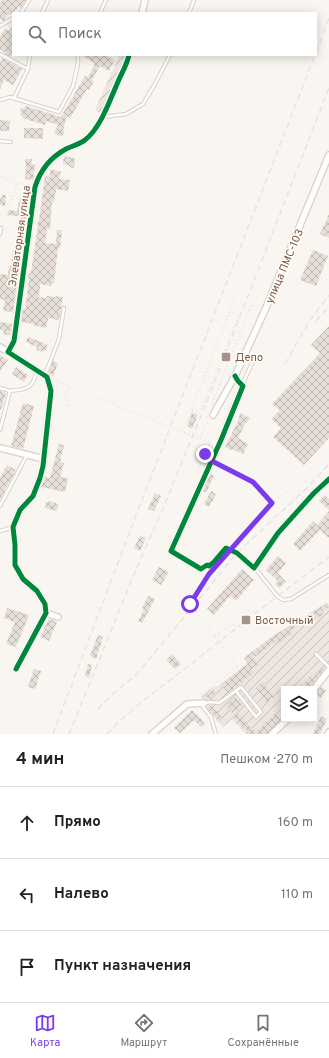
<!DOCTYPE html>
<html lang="ru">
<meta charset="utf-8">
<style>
body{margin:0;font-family:Overpass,sans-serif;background:#f6f6f6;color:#202124}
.controls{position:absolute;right:12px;bottom:12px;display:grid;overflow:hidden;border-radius:0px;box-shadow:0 2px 10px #0003}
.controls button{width:36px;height:36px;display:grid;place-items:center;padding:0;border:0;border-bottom:1px solid #e0e0e0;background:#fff;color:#202124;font:20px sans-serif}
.stop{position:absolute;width:12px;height:12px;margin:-9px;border:3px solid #7c3aed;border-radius:50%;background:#fff}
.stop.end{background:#7c3aed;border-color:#fff;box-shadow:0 1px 4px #0008}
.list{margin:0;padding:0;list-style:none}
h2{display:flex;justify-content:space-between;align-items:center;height:52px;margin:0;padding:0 16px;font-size:17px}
h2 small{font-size:13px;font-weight:400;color:#757577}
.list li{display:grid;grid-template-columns:26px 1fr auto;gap:12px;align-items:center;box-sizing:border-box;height:72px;padding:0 16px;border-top:1px solid #e0e0e0}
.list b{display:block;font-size:15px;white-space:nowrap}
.list em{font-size:13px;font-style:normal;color:#757577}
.icon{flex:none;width:22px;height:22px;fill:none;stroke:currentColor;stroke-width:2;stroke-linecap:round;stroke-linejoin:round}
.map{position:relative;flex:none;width:329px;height:734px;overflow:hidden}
.search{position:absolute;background:#fff;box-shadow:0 2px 10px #0003;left:12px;right:12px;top:12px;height:44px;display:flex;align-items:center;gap:10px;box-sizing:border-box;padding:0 14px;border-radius:0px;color:#757577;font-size:15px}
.sheet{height:268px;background:#fff}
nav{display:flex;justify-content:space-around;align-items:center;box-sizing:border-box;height:56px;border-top:1px solid #e0e0e0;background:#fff;font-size:11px;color:#757577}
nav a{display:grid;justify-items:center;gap:2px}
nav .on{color:#7c3aed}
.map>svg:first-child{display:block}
.industrial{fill:url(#industrial-furrows)}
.building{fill:url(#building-cross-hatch)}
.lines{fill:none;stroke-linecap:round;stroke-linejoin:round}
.lane-casing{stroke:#d7d1cb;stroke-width:4.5}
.street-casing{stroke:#d7d1cb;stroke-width:8}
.path{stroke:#dcd5d0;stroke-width:1;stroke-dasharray:1 3;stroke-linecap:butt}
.lane{stroke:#fefefd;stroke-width:2.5}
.street{stroke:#fefefd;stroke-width:5.5}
.rail{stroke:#e6e3e7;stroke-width:1.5;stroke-dasharray:6 4;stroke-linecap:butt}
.path-bridge{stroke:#dcd5d0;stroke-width:1;stroke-dasharray:1 3;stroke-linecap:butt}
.cycleway-casing{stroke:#fffaf3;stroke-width:8}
.cycleway{stroke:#00873e;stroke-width:5}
.route{stroke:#7c3aed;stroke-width:5}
.poi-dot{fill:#a69286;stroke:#fffaf3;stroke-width:1.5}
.labels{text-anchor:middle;stroke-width:3.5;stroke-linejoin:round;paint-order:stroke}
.street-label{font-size:11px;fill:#7a5c4d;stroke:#fffaf3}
.poi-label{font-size:11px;fill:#7a5c4d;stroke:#fffaf3;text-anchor:start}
</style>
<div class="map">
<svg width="329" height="734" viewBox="0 0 329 734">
<defs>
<pattern id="industrial-furrows" width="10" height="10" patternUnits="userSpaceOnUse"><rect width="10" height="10" fill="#ede5e0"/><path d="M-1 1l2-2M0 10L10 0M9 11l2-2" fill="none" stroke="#c5bdb8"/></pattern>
<pattern id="building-cross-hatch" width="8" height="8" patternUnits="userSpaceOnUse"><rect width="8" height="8" fill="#e6ded7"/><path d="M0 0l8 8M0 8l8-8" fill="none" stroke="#bfb7b1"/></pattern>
</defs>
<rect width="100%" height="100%" fill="#f9f5f0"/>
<g class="industrial">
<path d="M119 55H127L101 113 95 110Z"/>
<path d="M327 603 329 605V669L312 689H284V719L269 734H246L232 719 223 727 207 708 201 696 215 686H218L247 664 244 658 273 636Z"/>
</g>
<g class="building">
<path d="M2 0H26L21 8 18 7 12 15 10 13 9 15H7L4 21 0 19V3Z"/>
<path d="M13 26V54L11 57 5 54 6 53 0 49V36L5 29 9 31Z"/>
<path d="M81 55H105L115 60 109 71 100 66 92 80 94 81 89 90 87 89 70 118 67 116 63 130 65 131 62 137 54 133 58 125 46 121 45 125 22 118 23 116 21 115 22 113 20 112 21 108 23 109 24 107H25L26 106 61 117 85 76 88 77 94 66V63Z"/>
<path d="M2 58 22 69 13 85 4 80 0 89V63Z"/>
<path d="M0 120 10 121 9 131H0Z"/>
<path d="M24 128H43V139L24 138Z"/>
<path d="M64 156 75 158 74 168 69 167V165L63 164Z"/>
<path d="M25 159H32L31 163 35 165 33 180 25 179 26 164H25Z"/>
<path d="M51 169 61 172 59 179 70 180 68 191 56 189 54 202H52L50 229H47L45 243 56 244 57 230H62L60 248H58L54 283 52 282 51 286 40 284 39 297 47 298V296L56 297V296L63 297 59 320 48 318 46 328 33 325 34 324 21 322 23 309H25L27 295V296L29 278H28L29 273H31L38 225H37L38 221H39L45 176 49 177Z"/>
<path d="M2 195H6L5 206 0 205V199H1Z"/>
<path d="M20 197 26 199 24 204 28 205 13 312 3 311 5 300 0 299V274L8 275 9 266H11L13 250H14L19 216 7 215 8 210 17 211Z"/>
<path d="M329 214V238L320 234Z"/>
<path d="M313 250 328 256 316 286 300 280Z"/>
<path d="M0 322 12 324 10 335H3L4 331 0 329Z"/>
<path d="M329 326V438L304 465 273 437 281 428 271 419 280 410 272 404 320 353 311 345Z"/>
<path d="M28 337 48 345 46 351 44 350 43 352 36 350 37 347 26 342Z"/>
<path d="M0 355 8 360 0 371Z"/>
<path d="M53 361 58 363 53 377 49 373Z"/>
<path d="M16 367 28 375 24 382 12 374Z"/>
<path d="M0 391 6 393 1 410H0Z"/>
<path d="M23 403 34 406 23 449 11 446Z"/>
<path d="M192 413 198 415 192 429 187 426Z"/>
<path d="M241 413 250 418 247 423 246 422 238 438 248 444 243 454 232 449 231 450 225 447 239 419H238Z"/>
<path d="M59 444 64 445 60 462 64 463 60 477 68 478 65 492 41 487 45 477 50 478Z"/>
<path d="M7 465 16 470 0 500V478Z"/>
<path d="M210 474 214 476 206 493 203 491Z"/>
<path d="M211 491 216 494 209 507 204 504Z"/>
<path d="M155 493 161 496 154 511 148 509Z"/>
<path d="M325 495 329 499V510L319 501Z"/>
<path d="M48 501 56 503V504L58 505 57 511 45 508 46 502 48 503Z"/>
<path d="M329 511V538L320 530 300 551 293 544 313 521 317 525Z"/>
<path d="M140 536 146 538 140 551 134 548Z"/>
<path d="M278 556 286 563 278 573 286 582 279 588 275 584 278 581 266 570Z"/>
<path d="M159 567 169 572 161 585 152 580Z"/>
<path d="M242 569 254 580 236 601 230 596 214 615 207 609Z"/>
<path d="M148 596 155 599 142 623 138 621 144 609 142 608Z"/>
<path d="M327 603 329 607 322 611 324 614 303 626 302 623 290 631 292 634 278 643 276 641 253 658 258 664 251 669 254 673 228 693 221 684 248 664 244 658 273 636Z"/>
<path d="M7 608 29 615 16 647 6 644 15 622 4 618Z"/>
<path d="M49 619 57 622 49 641 40 637Z"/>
<path d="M98 635 103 637 96 659 90 656Z"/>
<path d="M172 654 181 664 175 669 166 660Z"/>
<path d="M88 664 92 665 89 678 85 676Z"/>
<path d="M34 669 41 671 35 689 28 687Z"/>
<path d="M322 669 323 670 311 686 310 689H299L312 673 316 676Z"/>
<path d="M263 682 274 698 267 703 256 688Z"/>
<path d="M321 687 326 690 321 698 315 693Z"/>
<path d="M214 690 217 694 210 699H208L206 696Z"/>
<path d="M235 697 242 705 233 713 226 705Z"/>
<path d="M211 705 222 718 219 722 207 708Z"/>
<path d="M192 710 205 723 201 727 194 720 180 733 174 728Z"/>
<path d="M237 712 256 732 263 725 262 724 265 721 266 722 275 713 281 720 269 731 268 734H249L233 716Z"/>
<path d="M321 716 327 719 320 734H313Z"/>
</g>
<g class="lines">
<g class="lane-casing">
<g id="lane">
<path d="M21 13 29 0"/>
<path d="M42 13 48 0"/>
<path d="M100 13 106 0"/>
<path d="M189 13 194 0"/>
<path d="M0 26 13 18"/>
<path d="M0 54 28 69 14 98"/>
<path d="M28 69 30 55"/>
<path d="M0 100 10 97 59 112 73 86 78 63V55"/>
<path d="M103 117 126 114 143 104 155 84 170 55"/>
<path d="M0 141 11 142"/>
<path d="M0 234 1 228"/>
<path d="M45 375 59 339 64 308"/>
<path d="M243 385 246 376 254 359"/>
<path d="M0 388 10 391"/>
<path d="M0 430 10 391C28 389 32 389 37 371"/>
<path d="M0 506 27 455"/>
<path d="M0 531 13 527"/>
<path d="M255 568 277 596 283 600 291 599 329 575"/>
<path d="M316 654 329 667"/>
<path d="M200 703 211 717 216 734"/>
<path d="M205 703 209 702 219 703 241 687 261 712 256 717 236 691"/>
</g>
</g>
<g class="street-casing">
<g id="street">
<path d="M142 13 145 0"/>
<path d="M0 347 8 352"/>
<path d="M235 376 238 381 243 386 221 440 171 551 201 569 207 565 209 566 214 562 226 548 237 553 254 568 278 533 314 493 329 479"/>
<path d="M213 415 235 376 265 310 329 155"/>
<path d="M0 448 44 459"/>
<path d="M46 613 58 617"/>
<path d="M16 669 46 613 45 604 37 591 23 579 15 565V545L13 527 20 510 33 496 40 478 43 466 51 391 47 377 8 352 14 341 35 187C40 171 51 157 66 149 72 146 80 144 85 140 100 129 110 100 117 84 121 74 127 65 129 55"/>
<path d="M314 689 329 670"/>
<path d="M152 734 187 704 204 703"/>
<path d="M272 734 288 719"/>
<path d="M328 734 329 732"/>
</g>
</g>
<g class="path">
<path d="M0 177C10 180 19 184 29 186"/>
<path d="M0 216C9 208 15 195 17 183"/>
<path d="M56 380 60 382"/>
<path d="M212 404 251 305 260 308"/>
<path d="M68 405 69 400 64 397 69 386"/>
<path d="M192 411 199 414 239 315 230 311"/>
<path d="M189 435 182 432 192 410 235 297"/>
<path d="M200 438 208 422V421L206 420 207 416"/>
<path d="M198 468 205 454"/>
<path d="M272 503 290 489"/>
<path d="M215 636 233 624 235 626 256 609"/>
<path d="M195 698 238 667"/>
</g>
<use href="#lane" class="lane"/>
<use href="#street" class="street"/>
<g class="rail">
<path d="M316 52 329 18"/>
<path d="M316 321 329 306"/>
<path d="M285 364 310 320 329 295"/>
<path d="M98 709 115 692 137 674 237 553 309 486 329 464"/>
<path d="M53 734 135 518 315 55"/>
<path d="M69 734 135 572 166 501 209 396 329 88"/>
<path d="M107 734C133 706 166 684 196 660 240 625 284 591 329 557"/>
</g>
<g class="path-bridge">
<path d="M60 382 182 432"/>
<path d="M189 435 210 442 205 454"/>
<path d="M204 457 253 481 272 503 209 573 190 604 238 667"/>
</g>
<g class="cycleway-casing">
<g id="cycleway">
<path d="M235 376 238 381 243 386 221 440 171 551 201 569 207 565 209 566 214 562 226 548 237 553 254 568 278 533 314 493 329 479"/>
<path d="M16 669 46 613 45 604 37 591 23 579 15 565V545L13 527 20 510 33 496 40 478 43 466 51 391 47 377 8 352 14 341 35 187C40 171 51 157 66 149 72 146 80 144 85 140 100 129 110 100 117 84 121 74 127 65 129 55"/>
</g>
</g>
<use href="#cycleway" class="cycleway"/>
</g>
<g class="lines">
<path class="route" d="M190 604 209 574 272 503 253 482 204 457 205 454"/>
</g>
<g class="poi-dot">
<rect x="221" y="352" width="10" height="10" rx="2"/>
<rect x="241" y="615" width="10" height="10" rx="2"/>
</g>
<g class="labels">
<g class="street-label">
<text transform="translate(19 236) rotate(-82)" y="4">Элеваторная улица</text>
<text transform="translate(284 266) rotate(-67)" y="4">улица ПМС-103</text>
</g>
<g class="poi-label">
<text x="235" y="361">Депо</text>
<text x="255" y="624">Восточный</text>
</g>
</g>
</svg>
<div class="controls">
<button><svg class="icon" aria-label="layers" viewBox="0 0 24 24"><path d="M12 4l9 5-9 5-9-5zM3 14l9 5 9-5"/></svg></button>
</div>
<div class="stop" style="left:190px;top:604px"></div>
<div class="stop end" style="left:205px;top:454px"></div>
<div class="search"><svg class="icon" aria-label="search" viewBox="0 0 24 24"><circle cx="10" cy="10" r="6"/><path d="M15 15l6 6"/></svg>Поиск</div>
</div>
<section class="sheet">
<h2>4 мин<small>Пешком · 270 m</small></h2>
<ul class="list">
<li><svg class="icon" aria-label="ahead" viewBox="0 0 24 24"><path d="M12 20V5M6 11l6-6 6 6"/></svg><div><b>Прямо</b></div><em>160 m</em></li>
<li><svg class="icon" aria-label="left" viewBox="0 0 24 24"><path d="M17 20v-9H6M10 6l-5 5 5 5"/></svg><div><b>Налево</b></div><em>110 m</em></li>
<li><svg class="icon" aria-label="arrive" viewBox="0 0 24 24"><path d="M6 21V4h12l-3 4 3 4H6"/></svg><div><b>Пункт назначения</b></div></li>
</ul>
</section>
<nav>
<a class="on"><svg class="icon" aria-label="map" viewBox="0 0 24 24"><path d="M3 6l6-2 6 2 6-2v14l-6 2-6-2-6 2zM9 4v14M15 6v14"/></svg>Карта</a>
<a><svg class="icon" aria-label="directions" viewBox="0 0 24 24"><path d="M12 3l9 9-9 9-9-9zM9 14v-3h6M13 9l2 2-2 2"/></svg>Маршрут</a>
<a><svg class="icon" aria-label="saved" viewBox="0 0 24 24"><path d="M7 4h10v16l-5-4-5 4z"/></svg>Сохранённые</a>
</nav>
